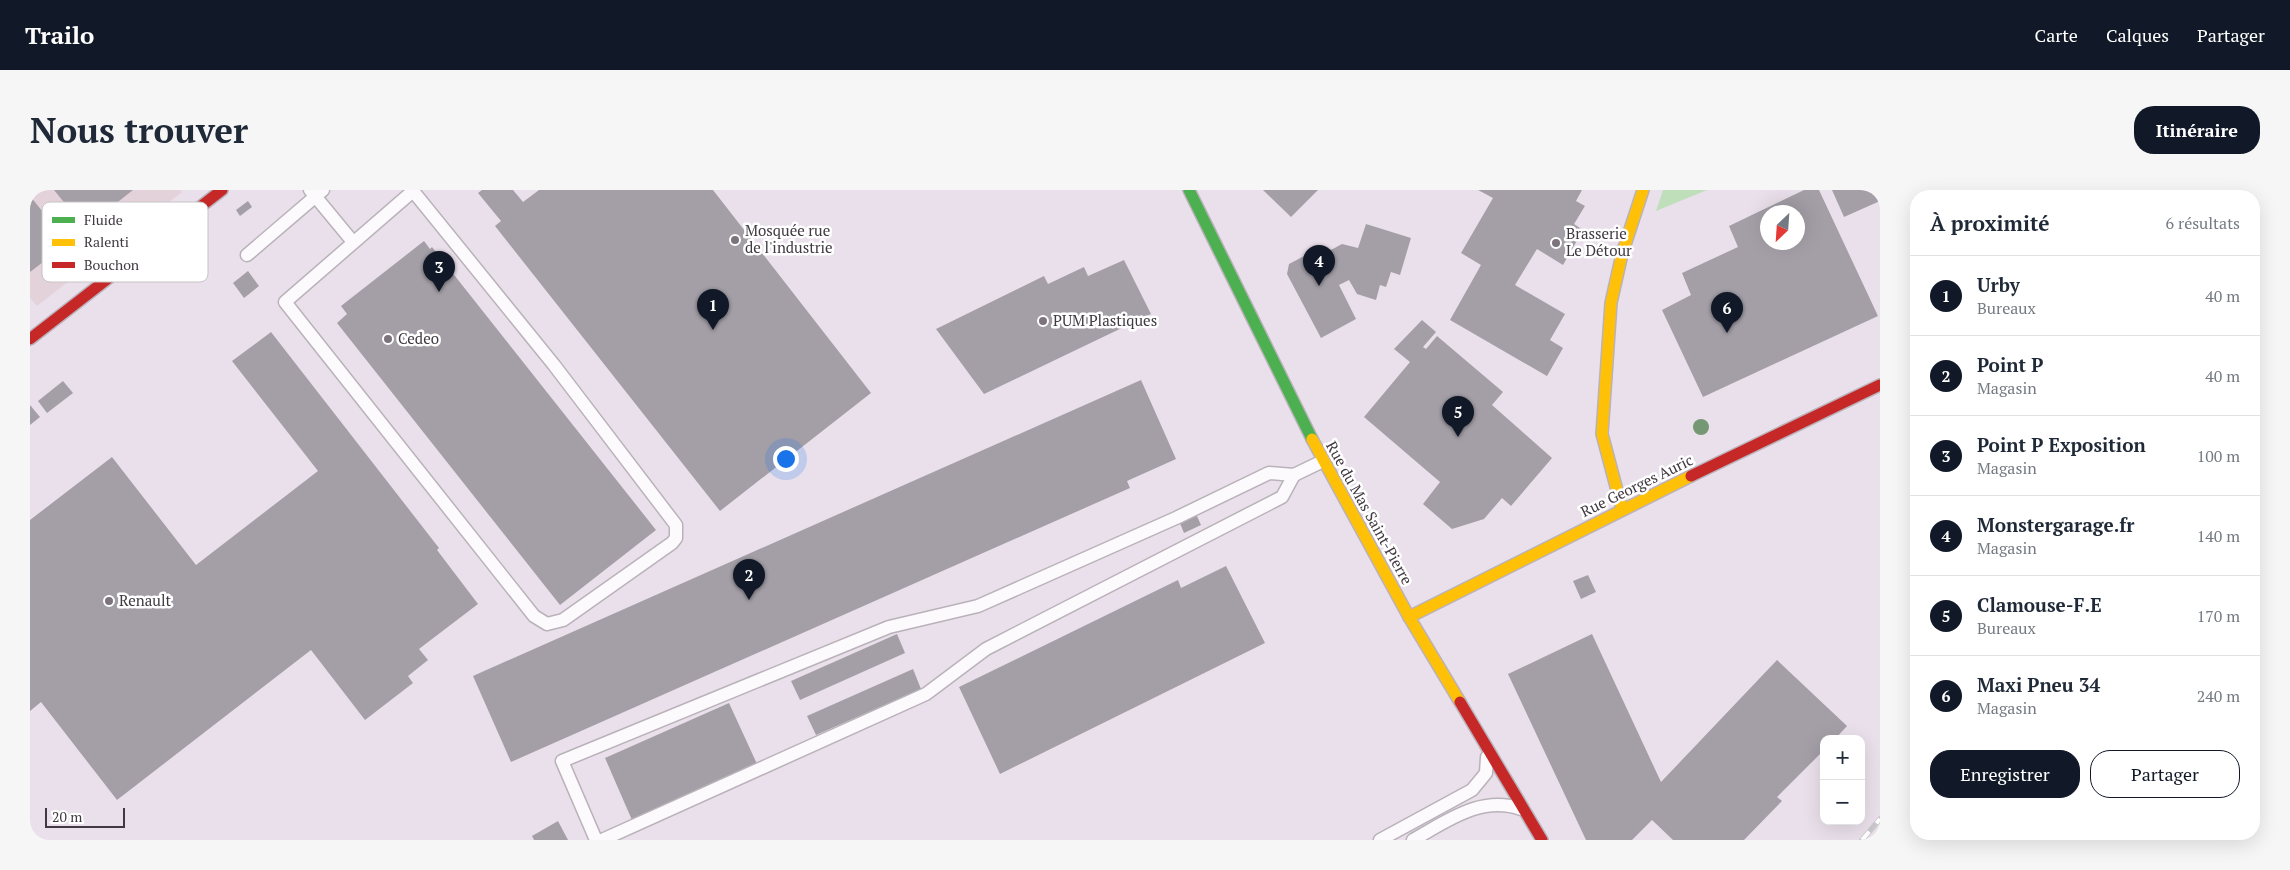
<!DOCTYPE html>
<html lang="fr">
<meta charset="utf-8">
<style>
body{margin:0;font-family:"PT Serif",serif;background:#f6f6f7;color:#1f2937}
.controls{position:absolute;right:15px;bottom:15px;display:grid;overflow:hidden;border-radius:10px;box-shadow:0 5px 20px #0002}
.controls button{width:45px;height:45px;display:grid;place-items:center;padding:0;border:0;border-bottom:1px solid #e0e1e3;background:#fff;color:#1f2937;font:25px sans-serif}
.compass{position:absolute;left:1730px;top:15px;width:45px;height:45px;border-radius:50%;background:#fff;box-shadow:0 5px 20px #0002;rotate:205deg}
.scale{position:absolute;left:15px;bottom:12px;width:80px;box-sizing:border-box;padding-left:5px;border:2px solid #403940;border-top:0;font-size:14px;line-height:18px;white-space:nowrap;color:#403940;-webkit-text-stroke:4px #fff;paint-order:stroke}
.you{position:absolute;left:755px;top:268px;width:18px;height:18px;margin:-12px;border:4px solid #fff;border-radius:50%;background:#1a73e8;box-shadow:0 0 0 8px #1a73e833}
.badge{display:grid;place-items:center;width:32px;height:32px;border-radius:50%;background:#111827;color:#fff;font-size:16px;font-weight:700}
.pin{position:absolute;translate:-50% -41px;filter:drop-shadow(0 1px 2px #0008)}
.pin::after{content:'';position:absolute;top:26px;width:18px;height:15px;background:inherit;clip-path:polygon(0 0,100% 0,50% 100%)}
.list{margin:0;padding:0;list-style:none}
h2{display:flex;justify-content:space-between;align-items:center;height:65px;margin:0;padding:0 20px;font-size:21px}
h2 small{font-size:16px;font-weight:400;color:#747a83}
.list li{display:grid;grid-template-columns:32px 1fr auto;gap:15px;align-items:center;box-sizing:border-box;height:80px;padding:0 20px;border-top:1px solid #e0e1e3}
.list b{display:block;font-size:19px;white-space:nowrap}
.list p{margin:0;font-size:16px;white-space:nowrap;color:#747a83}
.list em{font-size:16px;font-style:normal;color:#747a83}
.actions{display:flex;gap:10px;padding:15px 20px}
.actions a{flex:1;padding:11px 0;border:1px solid #111827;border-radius:20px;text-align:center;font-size:18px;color:#111827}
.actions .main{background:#111827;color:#fff}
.map{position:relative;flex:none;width:1850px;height:650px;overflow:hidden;border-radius:20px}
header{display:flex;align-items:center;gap:30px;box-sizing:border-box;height:70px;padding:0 25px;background:#111827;color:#fff}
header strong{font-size:24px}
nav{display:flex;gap:28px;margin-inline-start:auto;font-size:18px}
.intro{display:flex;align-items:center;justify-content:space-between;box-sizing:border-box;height:120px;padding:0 30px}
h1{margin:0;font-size:35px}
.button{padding:12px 22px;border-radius:20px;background:#111827;color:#fff;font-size:18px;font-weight:700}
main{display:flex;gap:30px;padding:0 30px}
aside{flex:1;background:#fff;border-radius:20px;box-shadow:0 5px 20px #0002}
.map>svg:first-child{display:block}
.education{fill:#e4d2db}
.green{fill:#bfdfbb}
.building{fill:#a49fa7;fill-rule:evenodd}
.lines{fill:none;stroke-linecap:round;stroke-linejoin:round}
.lane-casing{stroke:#bab2ba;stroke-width:15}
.fast-casing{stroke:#bab2ba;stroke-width:14}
.slow-casing{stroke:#bab2ba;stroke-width:14}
.jam-casing{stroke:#bab2ba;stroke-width:14}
.lane{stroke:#fcfafc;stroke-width:12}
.fast{stroke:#4caf50;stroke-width:11}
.slow{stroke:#ffc107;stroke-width:11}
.jam{stroke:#c62828;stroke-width:11}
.rail-casing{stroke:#cbc8cc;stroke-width:5.5}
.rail{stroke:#fff;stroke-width:4;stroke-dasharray:11;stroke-linecap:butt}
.tree{fill:#759773}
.poi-dot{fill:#7c737c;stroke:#fff;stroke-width:2}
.labels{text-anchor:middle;stroke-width:5;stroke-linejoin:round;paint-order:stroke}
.poi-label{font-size:15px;fill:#403940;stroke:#fff;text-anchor:start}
.street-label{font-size:15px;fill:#403940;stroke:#fff}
.key{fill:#fff;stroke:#c6c4c6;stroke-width:1}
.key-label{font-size:14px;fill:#403940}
</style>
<header>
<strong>Trailo</strong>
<nav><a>Carte</a><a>Calques</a><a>Partager</a></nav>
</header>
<div class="intro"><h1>Nous trouver</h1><a class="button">Itinéraire</a></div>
<main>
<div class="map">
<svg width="1850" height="650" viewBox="0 0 1850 650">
<rect width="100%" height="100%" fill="#eae0eb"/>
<path class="education" d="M0 0H150L152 2 7 116 0 108Z"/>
<path class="green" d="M1633 0H1677L1626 21Z"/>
<g class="building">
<path d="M24 0H103L55 38Z"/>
<path d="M452 0H483L493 12 509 0H683L841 203 690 321 465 36 471 31 448 3Z"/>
<path d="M1233 0H1288L1261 27Z"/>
<path d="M1448 0H1552L1546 11 1555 16 1544 34 1553 40 1533 75 1507 59 1485 95 1535 124 1520 150 1533 158 1517 186 1420 130 1451 75 1431 63 1463 8Z"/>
<path d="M1774 0H1789L1848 126 1673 207 1632 120 1661 105 1652 83 1708 57 1699 36ZM1738 22H1768V52H1738Z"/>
<path d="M1802 0H1850V11L1814 27Z"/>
<path d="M0 6 38 53 0 82Z"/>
<path d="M218 11 222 17 210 26 206 20Z"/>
<path d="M1336 34 1381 48 1370 85 1361 82 1356 97 1350 95 1346 110 1327 104 1319 90 1309 95 1326 129 1291 148 1257 84 1259 74 1276 65 1286 68 1312 54 1328 58Z"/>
<path d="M394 51 400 59 402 57 626 340 530 415 307 133 317 124 311 116Z"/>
<path d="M1094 70 1121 124 954 204 906 139 1014 86 1018 94 1054 77 1058 86Z"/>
<path d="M218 81 229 96 214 108 203 93Z"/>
<path d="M1392 130 1406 142 1393 157 1396 159 1407 146 1473 202 1462 215 1522 268 1481 316 1472 308 1454 329 1422 339 1393 314 1410 292 1334 227 1380 172 1364 159Z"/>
<path d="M241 142 409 358 407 360 448 414 389 459 398 470 378 486 383 493 335 530 281 460 87 610 11 512 0 521V330L82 267 166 375 288 281 202 171Z"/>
<path d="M1111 190 1146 269 1097 291 1100 298 481 572 443 486Z"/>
<path d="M33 191 43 203 17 223 8 211Z"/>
<path d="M0 215 10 227 0 235Z"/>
<path d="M1166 324 1171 335 1154 343 1149 331Z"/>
<path d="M1196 376 1235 453 970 584 929 497 1148 390 1151 398Z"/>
<path d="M1558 385 1566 402 1551 409 1543 391Z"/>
<path d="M867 444 875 463 770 510 761 491Z"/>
<path d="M1562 444 1631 592 1747 470 1817 536 1805 549H1794V560L1747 607 1752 611 1714 650H1643L1622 630 1602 650H1556L1478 484Z"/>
<path d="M883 479 891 499 786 545 777 526Z"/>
<path d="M699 513 727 574 602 630 575 568Z"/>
<path d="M528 631 538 650H504L502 646Z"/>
</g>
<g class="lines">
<g class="lane-casing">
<g id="lane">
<path d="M280 0 323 52"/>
<path d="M383 1 524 175 646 335V348L642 353 533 430 517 434 504 426 255 112Z"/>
<path d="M217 65 293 0"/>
<path d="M566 650 532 571 859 437 948 416 1146 328 1239 283 1264 285 1293 271"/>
<path d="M572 650 896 504 956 459 1252 307 1264 285"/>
<path d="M1350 650 1442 600 1456 583 1457 567"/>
<path d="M1383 650C1417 631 1451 605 1491 619"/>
</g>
</g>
<g class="fast-casing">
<path id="fast" d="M1159 0 1282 249"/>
</g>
<g class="slow-casing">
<g id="slow">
<path d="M1282 249 1379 427 1430 512"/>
<path d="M1592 319 1572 244 1581 113 1592 64 1613 0"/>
<path d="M1379 427 1661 286"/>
</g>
</g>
<g class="jam-casing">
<g id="jam">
<path d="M0 149 192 0"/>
<path d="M1661 286 1850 195"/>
<path d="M1430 512 1512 650"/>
</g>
</g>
<use href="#lane" class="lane"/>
<use href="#fast" class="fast"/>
<use href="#slow" class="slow"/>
<use href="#jam" class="jam"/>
<g class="rail-casing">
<path id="rail" d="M1832 650 1850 629"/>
</g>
<use href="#rail" class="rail"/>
</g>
<circle class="tree" cx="1671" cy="237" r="8"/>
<g class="poi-dot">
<circle cx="705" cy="50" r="5"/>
<circle cx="1526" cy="53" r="5"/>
<circle cx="1013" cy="131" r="5"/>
<circle cx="358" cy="149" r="5"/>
<circle cx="79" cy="411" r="5"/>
</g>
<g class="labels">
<g class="poi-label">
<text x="715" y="46">Mosquée rue<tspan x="715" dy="17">de l'industrie</tspan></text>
<text x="1536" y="49">Brasserie<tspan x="1536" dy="17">Le Détour</tspan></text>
<text x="1023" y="136">PUM Plastiques</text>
<text x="368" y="154">Cedeo</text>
<text x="89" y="416">Renault</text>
</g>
<g class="street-label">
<text transform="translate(1607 296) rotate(-26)" y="5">Rue Georges Auric</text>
<text transform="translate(1339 323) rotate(61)" y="5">Rue du Mas Saint-Pierre</text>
</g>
</g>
<rect x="12" y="12" width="166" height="80" rx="8" class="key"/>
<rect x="22" y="27" width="23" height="6" fill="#4caf50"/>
<rect x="22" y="49" width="23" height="7" fill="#ffc107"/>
<rect x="22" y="72" width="23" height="6" fill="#c62828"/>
<g class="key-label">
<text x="54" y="35">Fluide</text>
<text x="54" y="57">Ralenti</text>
<text x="54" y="80">Bouchon</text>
</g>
</svg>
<div class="controls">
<button>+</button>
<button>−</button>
</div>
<svg class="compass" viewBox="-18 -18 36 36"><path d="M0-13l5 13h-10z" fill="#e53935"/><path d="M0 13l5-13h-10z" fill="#747a83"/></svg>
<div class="scale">20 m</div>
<div class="you"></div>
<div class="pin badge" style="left:683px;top:140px">1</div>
<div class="pin badge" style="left:719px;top:410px">2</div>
<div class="pin badge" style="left:409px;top:102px">3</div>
<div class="pin badge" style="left:1289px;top:96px">4</div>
<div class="pin badge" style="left:1428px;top:247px">5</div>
<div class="pin badge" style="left:1697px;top:143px">6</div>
</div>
<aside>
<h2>À proximité<small>6 résultats</small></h2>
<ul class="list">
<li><span class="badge">1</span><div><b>Urby</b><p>Bureaux</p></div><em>40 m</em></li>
<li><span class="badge">2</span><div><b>Point P</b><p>Magasin</p></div><em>40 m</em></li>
<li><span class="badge">3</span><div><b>Point P Exposition</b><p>Magasin</p></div><em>100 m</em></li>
<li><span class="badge">4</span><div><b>Monstergarage.fr</b><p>Magasin</p></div><em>140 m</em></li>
<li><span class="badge">5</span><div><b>Clamouse-F.E</b><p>Bureaux</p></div><em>170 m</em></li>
<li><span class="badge">6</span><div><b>Maxi Pneu 34</b><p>Magasin</p></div><em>240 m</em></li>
</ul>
<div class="actions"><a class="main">Enregistrer</a><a>Partager</a></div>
</aside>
</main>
